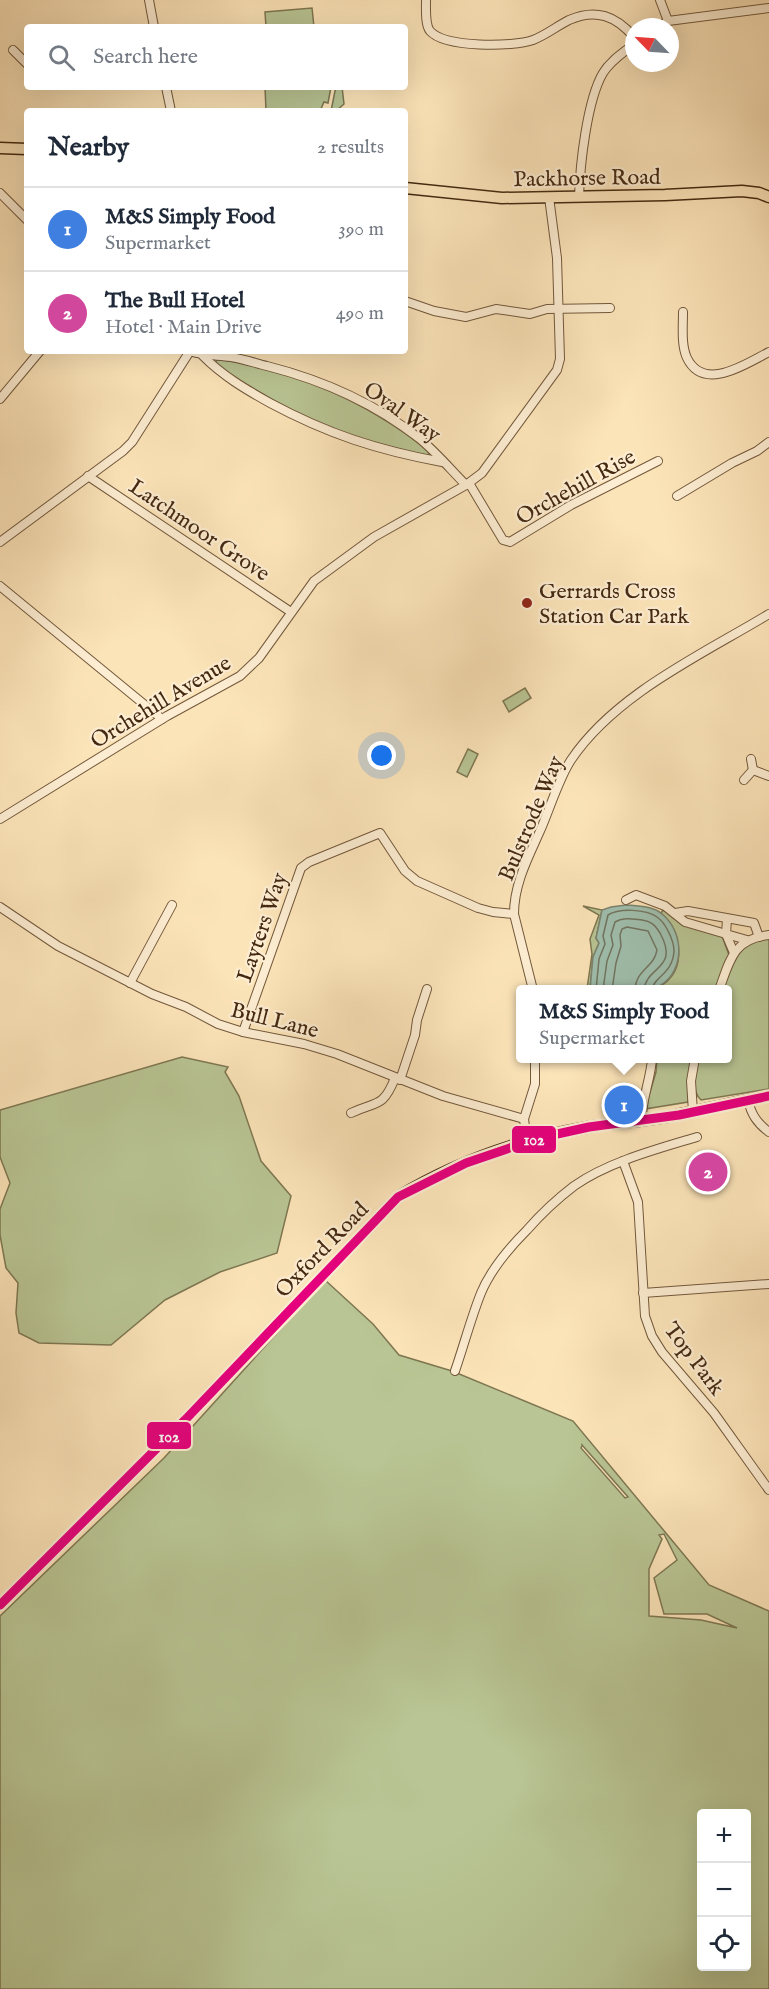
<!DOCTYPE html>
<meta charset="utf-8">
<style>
body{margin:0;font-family:"IM FELL English",serif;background:#f2f2f3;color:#1f2937}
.controls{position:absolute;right:18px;bottom:18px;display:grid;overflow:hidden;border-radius:6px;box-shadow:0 6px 24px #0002}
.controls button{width:54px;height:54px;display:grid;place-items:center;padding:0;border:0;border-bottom:2px solid #e0e1e3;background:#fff;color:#1f2937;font:30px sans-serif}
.compass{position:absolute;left:625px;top:18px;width:54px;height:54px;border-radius:50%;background:#fff;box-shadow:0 6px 24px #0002;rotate:295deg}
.you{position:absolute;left:382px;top:756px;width:21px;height:21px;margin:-15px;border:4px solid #fff;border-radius:50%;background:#1a73e8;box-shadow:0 0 0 9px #1a73e833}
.badge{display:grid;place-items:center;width:39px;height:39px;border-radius:50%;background:#8f2418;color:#fff;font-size:20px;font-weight:700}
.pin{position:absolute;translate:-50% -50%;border:3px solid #fff;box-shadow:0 2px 6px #0006}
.popup{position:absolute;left:516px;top:985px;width:216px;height:78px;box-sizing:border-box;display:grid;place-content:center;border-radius:6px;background:#fff;filter:drop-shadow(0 2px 4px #0005);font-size:20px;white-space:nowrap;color:#747a83}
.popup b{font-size:22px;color:#1f2937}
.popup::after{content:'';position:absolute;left:50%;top:100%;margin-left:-12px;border:12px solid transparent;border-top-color:#fff}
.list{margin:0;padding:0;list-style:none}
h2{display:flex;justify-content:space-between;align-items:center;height:78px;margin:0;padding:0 24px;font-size:26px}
h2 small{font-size:20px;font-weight:400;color:#747a83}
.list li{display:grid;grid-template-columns:39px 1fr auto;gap:18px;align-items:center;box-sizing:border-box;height:84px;padding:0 24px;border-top:2px solid #e0e1e3}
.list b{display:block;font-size:22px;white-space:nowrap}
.list p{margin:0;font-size:20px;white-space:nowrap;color:#747a83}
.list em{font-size:20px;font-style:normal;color:#747a83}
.icon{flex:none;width:33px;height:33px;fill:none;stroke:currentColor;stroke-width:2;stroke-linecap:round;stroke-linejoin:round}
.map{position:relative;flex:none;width:769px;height:1989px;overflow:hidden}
.search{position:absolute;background:#fff;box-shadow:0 6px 24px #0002;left:24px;top:24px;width:384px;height:66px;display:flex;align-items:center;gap:15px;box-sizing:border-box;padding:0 21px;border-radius:6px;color:#747a83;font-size:22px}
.panel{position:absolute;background:#fff;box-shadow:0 6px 24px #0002;left:24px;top:108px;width:384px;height:246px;border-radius:6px}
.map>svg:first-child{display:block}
.green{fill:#b9c594;stroke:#7e7752;stroke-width:1.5;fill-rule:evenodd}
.water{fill:#9fbfae;stroke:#7b836f;stroke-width:1.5}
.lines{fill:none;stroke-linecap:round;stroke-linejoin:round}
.shore{stroke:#727460;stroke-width:1.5}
.minor-casing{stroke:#72583b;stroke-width:10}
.major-casing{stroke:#442911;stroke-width:13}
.minor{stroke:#fdedd2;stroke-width:8}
.major{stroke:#fce4b9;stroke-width:10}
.bus-1-casing{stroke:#fdedd2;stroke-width:14}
.bus-1{stroke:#e5007d;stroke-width:9}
.poi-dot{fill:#8f2418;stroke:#fdedd2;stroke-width:2}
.labels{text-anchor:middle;stroke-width:4.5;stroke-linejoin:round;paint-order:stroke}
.street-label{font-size:22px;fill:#442911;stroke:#fdedd2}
.poi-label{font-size:22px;fill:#442911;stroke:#fdedd2;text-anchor:start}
.line-badge{stroke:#fdedd2;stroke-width:2}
.badge-label{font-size:16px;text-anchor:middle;font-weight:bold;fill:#fff}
</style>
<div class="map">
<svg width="769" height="1989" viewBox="0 0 769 1989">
<rect width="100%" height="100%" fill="#fce4b9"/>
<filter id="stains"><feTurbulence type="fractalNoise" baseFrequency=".00333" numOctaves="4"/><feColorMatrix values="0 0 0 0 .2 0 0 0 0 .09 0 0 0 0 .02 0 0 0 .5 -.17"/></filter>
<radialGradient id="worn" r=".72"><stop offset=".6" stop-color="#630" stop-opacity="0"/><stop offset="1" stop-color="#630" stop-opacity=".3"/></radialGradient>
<g class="green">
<path d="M312 8 314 27H266L265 12Z"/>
<path d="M265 87H331L328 103 324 102 320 111H266Z"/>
<path d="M337 87H342L344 104 336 111H331L335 91Z"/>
<path d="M219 359C301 373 363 400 428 450L429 454 426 456C395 447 362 441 332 429 294 413 259 392 224 371L215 362Z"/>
<path d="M525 688 531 698 509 712 503 701Z"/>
<path d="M468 749 478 754 467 777 457 772Z"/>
<path d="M583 906 602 910 596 938 599 943 593 957 590 989H587L592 954 590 939 599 915Z"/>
<path d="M663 910 722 936 729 955 716 989 653 990C688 975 684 937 661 913Z"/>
<path d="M769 938V1089L701 1100C691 1091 695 1070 698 1059L728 1058V990L722 989 739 951 749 943Z"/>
<path d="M182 1057 228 1067 225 1072 239 1096 261 1161 291 1196 277 1253 220 1272 165 1300 111 1345 39 1343 19 1333 16 1313 18 1283 6 1268 0 1235V1209L10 1183 0 1157V1110Z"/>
<path d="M657 1059H693L688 1102 645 1109 656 1072Z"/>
<path d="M325 1280 373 1324 399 1355 452 1371 573 1421 709 1585 769 1611V1989H0V1616L164 1458ZM582 1446V1445L628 1497 625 1498 581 1448ZM664 1534 677 1560 654 1578 664 1614H707L737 1628 701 1620 649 1616V1569L662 1539 659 1535ZM702 1814H746V1966H702Z"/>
</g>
<path class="water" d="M626 905C638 906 653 906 662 914 686 933 685 976 655 988 646 992 602 990 590 989L593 957 599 943 596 938 602 910 611 907Z"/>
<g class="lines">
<g class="shore">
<path d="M596 990 599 959 605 944 603 936 608 915C619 908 646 909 657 917 666 923 674 941 674 951 673 974 653 977 652 990"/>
<path d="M603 990 607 961 613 945 611 935 615 922C623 917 632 919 642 920 651 921 655 925 660 933 680 969 646 966 644 990"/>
<path d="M612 990 616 963 621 946 620 935 622 929 627 927 648 931 657 950C654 968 636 969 635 990"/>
</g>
<g class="minor-casing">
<g id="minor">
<path d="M149 0 154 27"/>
<path d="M426 0C426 9 425 25 430 31 445 48 513 47 533 40 546 35 557 26 569 20 596 8 616 16 634 37"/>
<path d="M660 0 668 21"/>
<path d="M659 27 668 21 769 8"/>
<path d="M13 50 27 64"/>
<path d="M166 87 171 111"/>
<path d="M0 193 27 220"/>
<path d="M579 197C580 165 587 100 603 73 610 61 623 53 634 44"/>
<path d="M405 301 434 311 466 317 496 309 530 314 547 309 610 308"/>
<path d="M683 312C683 327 681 345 687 358 704 393 747 363 769 352"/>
<path d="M190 351C204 356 216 355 231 357 243 359 255 363 267 366 322 380 375 403 420 439 436 452 451 470 466 485"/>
<path d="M203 356C223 376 245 389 270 403 328 434 377 450 442 462"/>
<path d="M0 399 40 351"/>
<path d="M88 476 291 612"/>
<path d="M469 483 503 540 510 542 571 505 658 461"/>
<path d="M677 496 732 463 757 451 769 442"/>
<path d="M0 542 123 451 132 442 190 351"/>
<path d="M0 586 162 719"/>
<path d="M751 759 753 770"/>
<path d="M744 780 753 770 769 776"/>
<path d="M0 819 167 716 240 676 259 658 314 581 374 537 466 485 482 473 557 370 560 359 557 258 549 197"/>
<path d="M626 900 636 895 665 906 685 922 726 934 734 953"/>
<path d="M0 907 58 946 152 994 186 1007 218 1024 243 1032 304 1044 337 1054 443 1096 524 1119"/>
<path d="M675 913 688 911 754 923 759 937"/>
<path d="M727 919 726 934 747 940"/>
<path d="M130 983 172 905"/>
<path d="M533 990 514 914C514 884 528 858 540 831 549 811 559 778 571 760 615 694 703 654 769 614"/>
<path d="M719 990C730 960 733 939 769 935"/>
<path d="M243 1032 301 868 309 862 380 833 405 871 417 881 478 908 493 912 514 914"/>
<path d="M400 1080 415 1035 417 1020 427 989"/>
<path d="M748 1100C751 1114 757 1123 769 1132"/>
<path d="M693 1112 691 1081 695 1058"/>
<path d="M351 1113C377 1101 383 1108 395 1078"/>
<path d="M642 1120C641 1100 651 1079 652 1058"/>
<path d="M527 1142 524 1119 535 1084V1058"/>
<path d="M623 1161 638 1202 645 1316 652 1336 662 1352 714 1413 769 1490"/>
<path d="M643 1293 769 1284"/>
<path d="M455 1371C464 1345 471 1318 481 1293 491 1269 509 1248 527 1230 541 1214 557 1199 574 1186 608 1162 657 1149 697 1137"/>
</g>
</g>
<g class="major-casing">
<g id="major">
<path d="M0 148 27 149"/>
<path d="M405 188 502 198 665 195 742 191 759 193 769 197"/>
<path d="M0 1605 185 1420 398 1197C456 1162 522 1139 589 1127 615 1123 641 1121 666 1117 701 1111 735 1102 769 1096"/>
</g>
</g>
<use href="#minor" class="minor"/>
<use href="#major" class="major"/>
<g class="bus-1-casing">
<path id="bus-1" d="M0 1605 185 1420 398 1197 466 1163 539 1138 589 1127 679 1115 769 1096"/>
</g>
<use href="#bus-1" class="bus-1"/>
</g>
<circle class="poi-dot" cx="527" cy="603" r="6"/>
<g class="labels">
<g class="street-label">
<text transform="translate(587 177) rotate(-1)" y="8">Packhorse Road</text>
<text transform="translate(403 411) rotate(35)" y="8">Oval Way</text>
<text transform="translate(575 486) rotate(-29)" y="8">Orchehill Rise</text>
<text transform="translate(200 529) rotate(34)" y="8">Latchmoor Grove</text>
<text transform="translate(160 701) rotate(-31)" y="8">Orchehill Avenue</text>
<text transform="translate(530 818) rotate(-67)" y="8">Bulstrode Way</text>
<text transform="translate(261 927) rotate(-71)" y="8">Layters Way</text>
<text transform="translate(275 1019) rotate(14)" y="8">Bull Lane</text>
<text transform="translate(321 1249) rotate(-46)" y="8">Oxford Road</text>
<text transform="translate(695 1358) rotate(53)" y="8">Top Park</text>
</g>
<g class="poi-label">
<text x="539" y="598">Gerrards Cross<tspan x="539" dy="25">Station Car Park</tspan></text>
</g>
</g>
<g class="line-badge">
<rect x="511" y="1125" width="46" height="29" rx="6" fill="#e5007d"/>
<rect x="146" y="1421" width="46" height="29" rx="6" fill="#e5007d"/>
</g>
<g class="badge-label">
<text x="534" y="1145">102</text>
<text x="169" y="1442">102</text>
</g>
<rect width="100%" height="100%" filter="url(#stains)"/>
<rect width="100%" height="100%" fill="url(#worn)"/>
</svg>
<div class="controls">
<button>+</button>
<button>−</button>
<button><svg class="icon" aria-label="locate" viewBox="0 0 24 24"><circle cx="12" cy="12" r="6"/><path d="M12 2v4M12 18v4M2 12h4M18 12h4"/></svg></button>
</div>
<svg class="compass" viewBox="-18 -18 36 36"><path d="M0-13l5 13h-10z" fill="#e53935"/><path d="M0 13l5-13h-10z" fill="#747a83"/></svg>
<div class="you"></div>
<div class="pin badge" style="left:624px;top:1105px;background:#3f7fe0">1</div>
<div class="popup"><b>M&amp;S Simply Food</b>Supermarket</div>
<div class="pin badge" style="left:708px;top:1172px;background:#d1479c">2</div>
<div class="search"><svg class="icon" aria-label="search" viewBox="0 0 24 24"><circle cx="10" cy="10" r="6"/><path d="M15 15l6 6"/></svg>Search here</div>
<section class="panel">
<h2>Nearby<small>2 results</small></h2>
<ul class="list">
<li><span class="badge" style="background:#3f7fe0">1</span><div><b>M&amp;S Simply Food</b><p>Supermarket</p></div><em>390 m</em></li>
<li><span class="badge" style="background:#d1479c">2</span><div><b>The Bull Hotel</b><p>Hotel · Main Drive</p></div><em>490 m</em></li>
</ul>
</section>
</div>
